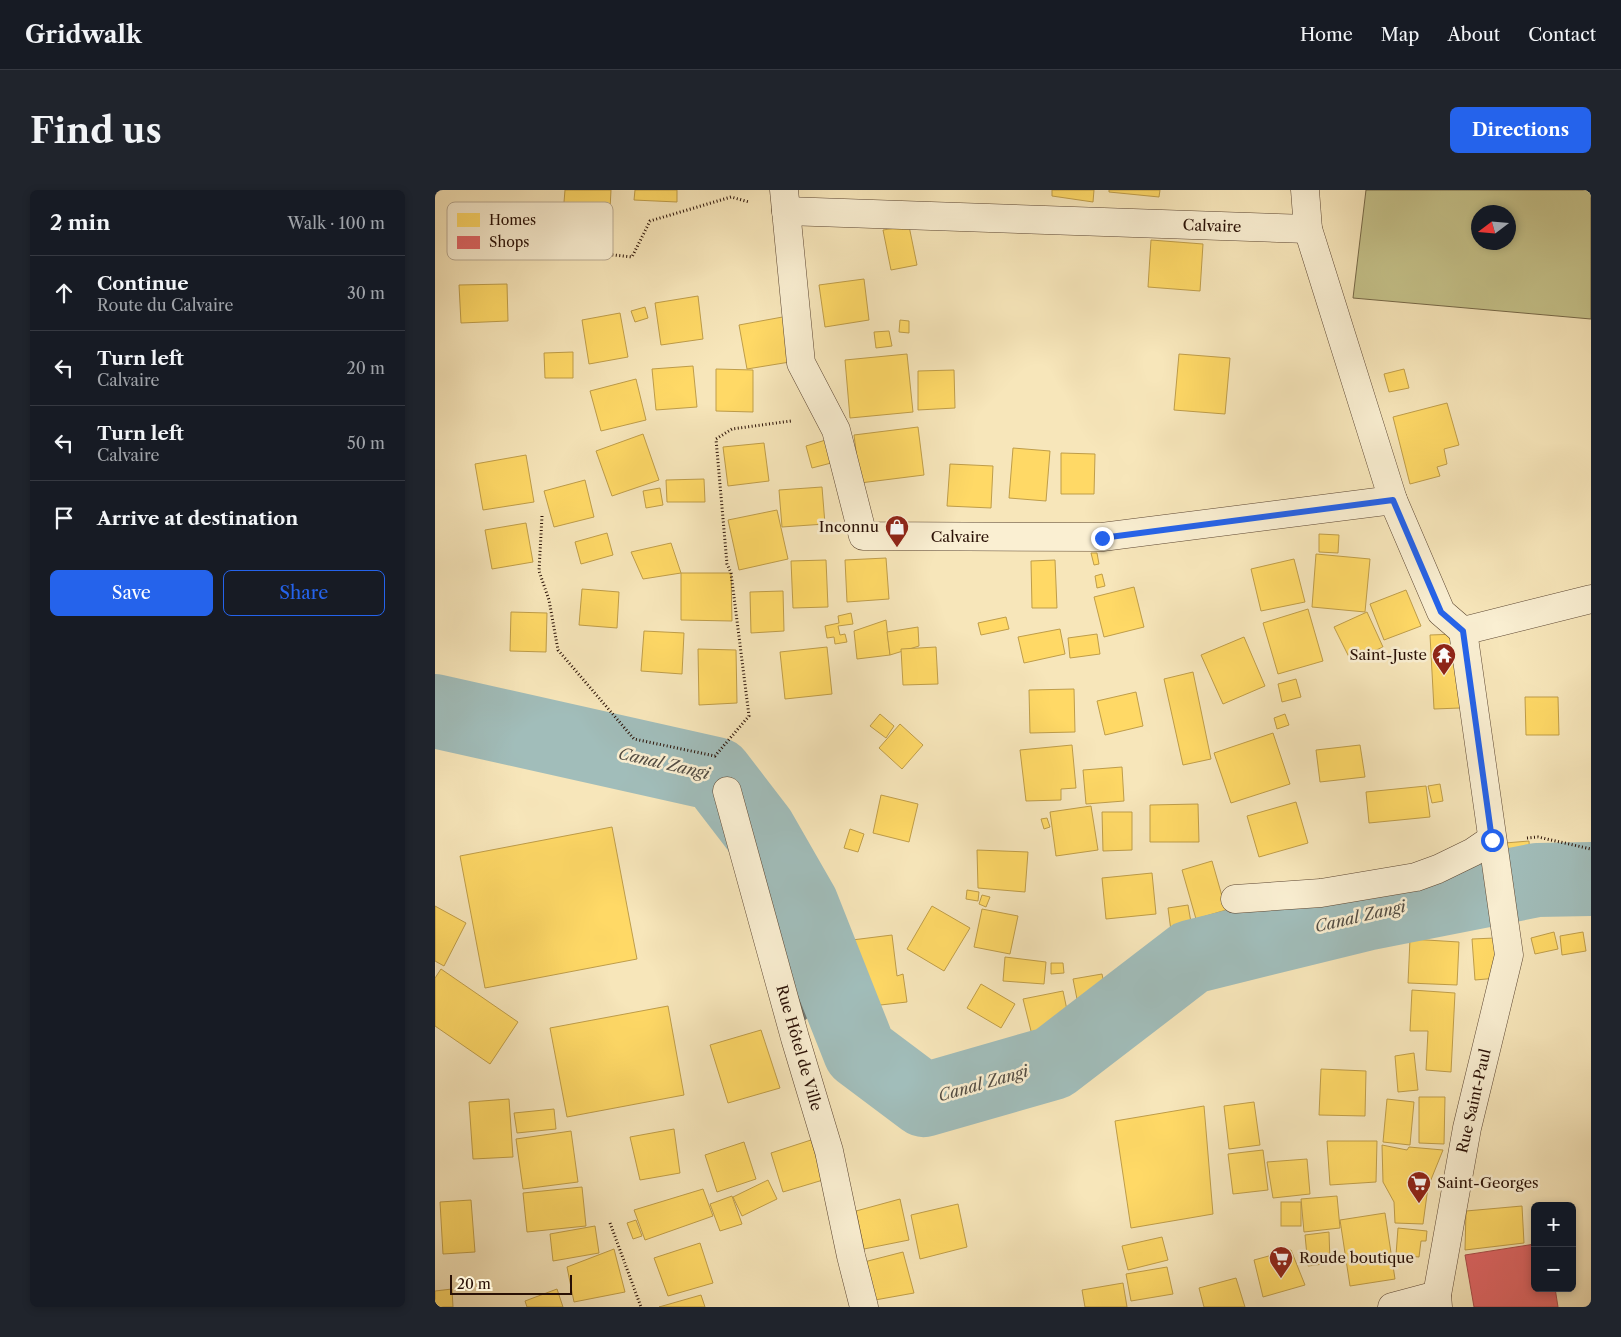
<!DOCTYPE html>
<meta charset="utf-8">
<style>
body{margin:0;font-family:"Libre Caslon Text",serif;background:#20242c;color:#f1f3f6}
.controls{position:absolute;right:15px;bottom:15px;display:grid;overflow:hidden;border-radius:8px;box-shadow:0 2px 8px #0003}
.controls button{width:45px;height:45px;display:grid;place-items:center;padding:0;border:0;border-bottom:1px solid #363941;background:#171b24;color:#f1f3f6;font:25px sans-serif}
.compass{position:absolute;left:1036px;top:15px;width:45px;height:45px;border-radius:50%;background:#171b24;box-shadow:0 2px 8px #0003;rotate:254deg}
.scale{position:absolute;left:15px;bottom:12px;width:122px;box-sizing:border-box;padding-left:5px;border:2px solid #291005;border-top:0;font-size:14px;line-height:18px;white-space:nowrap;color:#291005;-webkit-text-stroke:4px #faefd2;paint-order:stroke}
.stop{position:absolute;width:15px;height:15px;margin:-11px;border:4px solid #2563eb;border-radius:50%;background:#fff}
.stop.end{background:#2563eb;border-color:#fff;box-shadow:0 1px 5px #0008}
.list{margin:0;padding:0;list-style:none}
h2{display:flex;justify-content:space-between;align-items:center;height:65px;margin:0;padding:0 20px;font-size:21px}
h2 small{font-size:16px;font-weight:400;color:#9ea1a6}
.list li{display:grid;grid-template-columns:32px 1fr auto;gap:15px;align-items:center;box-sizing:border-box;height:75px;padding:0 20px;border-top:1px solid #363941}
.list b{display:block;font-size:19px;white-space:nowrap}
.list p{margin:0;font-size:16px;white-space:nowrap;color:#9ea1a6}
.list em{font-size:16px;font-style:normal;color:#9ea1a6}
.actions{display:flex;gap:10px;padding:15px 20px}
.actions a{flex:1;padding:11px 0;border:1px solid #2563eb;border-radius:8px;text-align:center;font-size:18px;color:#2563eb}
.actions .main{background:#2563eb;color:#fff}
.icon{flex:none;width:28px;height:28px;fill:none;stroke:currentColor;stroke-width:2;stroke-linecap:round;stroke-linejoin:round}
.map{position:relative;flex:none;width:1156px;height:1117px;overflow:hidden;border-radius:8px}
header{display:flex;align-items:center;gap:30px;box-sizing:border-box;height:70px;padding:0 25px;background:#171b24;border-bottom:1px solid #363941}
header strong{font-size:24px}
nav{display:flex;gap:28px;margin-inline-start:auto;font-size:18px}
.intro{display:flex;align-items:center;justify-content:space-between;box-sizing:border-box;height:120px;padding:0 30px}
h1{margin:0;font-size:35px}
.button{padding:12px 22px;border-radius:8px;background:#2563eb;color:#fff;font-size:18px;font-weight:700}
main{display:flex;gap:30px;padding:0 30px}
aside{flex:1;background:#171b24;border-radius:8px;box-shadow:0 2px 8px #0003}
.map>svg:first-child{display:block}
.green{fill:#c5c28a;stroke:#776948;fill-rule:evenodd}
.homes{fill:#ffd966;stroke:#bf9d49}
.shops{fill:#e06666;stroke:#a94c49}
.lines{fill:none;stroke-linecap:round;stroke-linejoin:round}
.stream{stroke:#717872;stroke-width:12}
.river{stroke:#a1bdba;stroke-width:74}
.street-casing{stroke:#5c4632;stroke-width:29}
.path{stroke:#291005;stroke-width:3;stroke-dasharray:1 2.5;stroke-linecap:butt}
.street{stroke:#faefd2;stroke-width:28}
.route{stroke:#2563eb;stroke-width:6}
.labels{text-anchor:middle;stroke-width:5;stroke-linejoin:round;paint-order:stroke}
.street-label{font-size:15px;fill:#291005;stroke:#faefd2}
.poi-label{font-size:15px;fill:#291005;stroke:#faefd2;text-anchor:end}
.water-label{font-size:16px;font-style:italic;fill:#534d44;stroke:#faefd2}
.key{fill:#faefd2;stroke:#bbac94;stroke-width:1}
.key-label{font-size:14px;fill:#291005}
</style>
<header>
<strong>Gridwalk</strong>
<nav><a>Home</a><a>Map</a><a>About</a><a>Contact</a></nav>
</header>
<div class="intro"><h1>Find us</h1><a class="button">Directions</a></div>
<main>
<aside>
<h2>2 min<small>Walk · 100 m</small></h2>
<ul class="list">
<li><svg class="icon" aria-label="ahead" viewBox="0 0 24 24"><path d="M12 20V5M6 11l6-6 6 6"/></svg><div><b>Continue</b><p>Route du Calvaire</p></div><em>30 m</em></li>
<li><svg class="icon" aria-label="left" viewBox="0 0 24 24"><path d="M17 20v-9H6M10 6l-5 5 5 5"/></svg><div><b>Turn left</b><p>Calvaire</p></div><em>20 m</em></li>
<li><svg class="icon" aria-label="left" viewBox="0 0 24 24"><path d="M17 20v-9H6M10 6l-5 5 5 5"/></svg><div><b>Turn left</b><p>Calvaire</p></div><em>50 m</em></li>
<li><svg class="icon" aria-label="arrive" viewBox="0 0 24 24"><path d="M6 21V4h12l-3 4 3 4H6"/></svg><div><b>Arrive at destination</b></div></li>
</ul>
<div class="actions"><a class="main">Save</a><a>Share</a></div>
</aside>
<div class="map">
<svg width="1156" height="1117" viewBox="0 0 1156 1117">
<rect width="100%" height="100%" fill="#f7e6ba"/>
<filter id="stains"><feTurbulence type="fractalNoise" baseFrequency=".004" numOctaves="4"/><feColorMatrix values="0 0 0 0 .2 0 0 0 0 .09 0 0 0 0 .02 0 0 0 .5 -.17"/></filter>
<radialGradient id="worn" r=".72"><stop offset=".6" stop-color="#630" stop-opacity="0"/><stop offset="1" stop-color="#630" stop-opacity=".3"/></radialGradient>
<path class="green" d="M931 0H1156V129L918 108ZM1044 22H1074V52H1044Z"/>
<g class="homes">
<path d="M130 0H176L174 39 127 36Z"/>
<path d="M200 0H242V12L199 10Z"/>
<path d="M617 0H659L658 12 617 6Z"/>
<path d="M674 0H725L724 7 674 2Z"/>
<path d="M474 36 482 75 456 80 448 40Z"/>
<path d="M716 50 768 54 765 101 713 97Z"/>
<path d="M429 89 434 130 390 137 384 95Z"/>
<path d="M72 94 73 131 26 133 24 95Z"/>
<path d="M263 106 268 149 226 155 220 113Z"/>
<path d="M210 117 213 128 200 132 196 121Z"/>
<path d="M185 123 193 167 154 174 147 130Z"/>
<path d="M353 126 361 171 312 179 304 135Z"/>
<path d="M465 130 474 131V143L464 142Z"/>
<path d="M454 141 457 156 441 158 439 142Z"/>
<path d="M138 162V188H110L109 163Z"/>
<path d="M472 164 478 222 415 228 410 170Z"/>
<path d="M744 164 795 168 790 224 739 220Z"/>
<path d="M258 176 262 217 221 220 217 179Z"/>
<path d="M281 179 318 180V222L281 221Z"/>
<path d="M969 179 974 198 954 202 949 184Z"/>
<path d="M519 180 520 218 483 220V181Z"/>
<path d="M201 189 211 230 166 241 155 201Z"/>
<path d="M1012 213 1024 255 1009 259 1012 274 1002 277 1005 286 975 294 958 227Z"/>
<path d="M483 237 489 285 425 293 419 245Z"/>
<path d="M208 244 224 290 177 306 161 261Z"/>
<path d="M394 249 400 272 377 278 371 256Z"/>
<path d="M329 253 334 291 293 296 288 257Z"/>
<path d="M578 258 615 261 611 311 574 308Z"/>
<path d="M626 263 660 264 659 304H626Z"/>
<path d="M91 265 99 312 48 320 40 274Z"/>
<path d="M515 274 558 276 556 318 512 316Z"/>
<path d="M269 289 270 312H232L231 290Z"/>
<path d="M150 290 159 327 119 337 109 301Z"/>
<path d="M387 297 390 334 347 337 344 300Z"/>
<path d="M225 298 228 315 211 318 208 301Z"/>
<path d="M342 320 353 369 304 380 293 330Z"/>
<path d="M91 333 98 372 57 379 50 340Z"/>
<path d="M172 343 178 365 146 374 140 352Z"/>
<path d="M884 344 904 345 903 363 884 362Z"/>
<path d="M236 353 246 383 208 389 196 362Z"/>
<path d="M656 363H662L664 374 659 375Z"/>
<path d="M881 364 935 369 930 422 877 417Z"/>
<path d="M451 368 454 409 412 412 410 370Z"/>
<path d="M859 369 870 412 826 421 816 379Z"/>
<path d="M391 370 393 417 358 418 356 371Z"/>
<path d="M620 370 622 418H597L596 371Z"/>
<path d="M246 383H296L297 431 246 430Z"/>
<path d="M667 384 670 396 662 398 660 386Z"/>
<path d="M699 397 709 437 669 447 659 407Z"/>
<path d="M147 399 184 402 182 438 144 435Z"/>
<path d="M971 400 986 436 949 450 935 414Z"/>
<path d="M348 401 349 441 316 443 315 402Z"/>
<path d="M873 419 888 471 843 484 828 433Z"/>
<path d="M76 422 112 423 111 462 75 461Z"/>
<path d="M932 422 948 457 916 471 899 437Z"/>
<path d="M416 423 418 434 403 436 405 445 410 444 412 452 400 454 399 447 392 448 390 436 404 433 403 426Z"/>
<path d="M571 427 574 439 546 445 543 433Z"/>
<path d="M451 430 455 465 422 469 419 441Z"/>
<path d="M483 437 484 456 455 465 452 442Z"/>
<path d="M625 439 630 464 589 473 583 447Z"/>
<path d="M209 441 249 443 247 484 206 481Z"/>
<path d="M662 444 665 464 635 468 633 448Z"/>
<path d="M1023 444 1025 518 999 519 995 445Z"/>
<path d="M809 447 830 496 788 514 766 465Z"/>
<path d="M392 457 397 504 350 509 345 462Z"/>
<path d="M501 457 503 494 468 495 466 459Z"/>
<path d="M263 459 301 460 302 513 264 515Z"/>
<path d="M758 482 776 569 748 575 729 489Z"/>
<path d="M861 489 866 507 847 512 843 494Z"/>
<path d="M639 499 640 542 595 543 594 500Z"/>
<path d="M701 502 708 536 670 545 662 511Z"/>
<path d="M1090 507H1123L1124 545H1091Z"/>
<path d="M445 524 459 536 451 548 435 536Z"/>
<path d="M850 524 854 535 842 539 839 528Z"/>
<path d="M465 534 488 555 467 579 444 558Z"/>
<path d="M838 543 855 594 796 613 779 563Z"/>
<path d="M637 555 641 598 626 599V610L591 611 585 560Z"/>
<path d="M925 555 930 587 885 592 881 560Z"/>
<path d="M687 577 689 611 651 614 648 580Z"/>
<path d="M1005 594 1008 611 997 613 993 596Z"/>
<path d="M991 596 995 627 934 633 931 602Z"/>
<path d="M446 605 483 614 474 652 438 643Z"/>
<path d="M861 612 873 653 824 667 812 626Z"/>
<path d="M763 614 764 652H715V615Z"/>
<path d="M656 616 663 660 621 666 615 622Z"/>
<path d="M667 622H697V660L668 661Z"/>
<path d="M612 628 615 637 609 639 606 629Z"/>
<path d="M177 637 202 769 50 798 25 666Z"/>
<path d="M415 639 429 644 423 662 409 658Z"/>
<path d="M1094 651 1095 668 1071 670 1070 653Z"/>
<path d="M542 660 593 662 590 702 543 698Z"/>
<path d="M777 671 791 720 761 729 747 680Z"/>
<path d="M717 683 721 724 671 729 667 688Z"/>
<path d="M532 700 544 702 543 711 531 709Z"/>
<path d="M547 705 555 707 551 717 544 714Z"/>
<path d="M753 715 757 738 736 741 733 718Z"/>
<path d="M0 716 31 733 9 776 0 771Z"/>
<path d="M497 716 535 738 509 781 472 759Z"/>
<path d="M547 719 583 726 575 764 539 757Z"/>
<path d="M1119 742 1123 759 1100 764 1096 748Z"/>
<path d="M1148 742 1151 761 1127 765 1125 746Z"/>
<path d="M457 745 462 786 468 784 472 812 410 819 407 792 421 790 417 750Z"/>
<path d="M1060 748 1063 788 1040 790 1037 749Z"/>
<path d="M975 749 1024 752 1022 795 973 793Z"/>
<path d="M570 767 611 772 609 794 568 791Z"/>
<path d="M616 773H628L629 783 616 784Z"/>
<path d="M6 779 83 832 55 874 0 836V788Z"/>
<path d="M667 784 674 818 645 824 638 789Z"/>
<path d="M686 786 689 797 677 800 674 789Z"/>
<path d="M546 794 580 814 566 838 532 818Z"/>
<path d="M977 800 1020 803 1016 882 991 880 993 841H975Z"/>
<path d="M628 801 636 839 597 845 588 809Z"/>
<path d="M233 816 249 905 132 927 115 838Z"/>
<path d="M326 840 345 898 293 913 275 855Z"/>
<path d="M979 863 983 900 963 902 960 866Z"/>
<path d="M886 879 931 881 930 926 884 925Z"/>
<path d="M984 907H1010L1009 954 984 953Z"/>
<path d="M74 909 78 967 38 969 34 912Z"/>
<path d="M952 909 979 912 975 955 948 952Z"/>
<path d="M819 912 825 955 794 959 789 916Z"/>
<path d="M769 916 778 1024 696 1038 680 931Z"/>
<path d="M119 919 121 939 82 943 79 923Z"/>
<path d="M239 939 245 983 205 990 195 947Z"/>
<path d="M136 941 143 992 88 999 81 949Z"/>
<path d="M376 950 388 990 348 1002 336 963Z"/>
<path d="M892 951H942L941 992 895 995Z"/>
<path d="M309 952 321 989 282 1002 270 965Z"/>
<path d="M947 955 972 960 974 957 1008 960 993 997 988 1034 960 1033 959 1012 948 992Z"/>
<path d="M828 960 833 1000 798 1004 793 964Z"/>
<path d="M872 969 875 1004 838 1008 832 972Z"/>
<path d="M333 990 342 1009 307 1026 298 1007Z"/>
<path d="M147 997 151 1036 92 1042 88 1003Z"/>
<path d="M268 999 278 1026 210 1050 199 1020Z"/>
<path d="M297 1006 307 1034 285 1041 275 1014Z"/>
<path d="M902 1006 905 1038 869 1042 866 1009Z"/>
<path d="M465 1009 474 1050 429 1059 421 1021Z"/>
<path d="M36 1010 40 1062 8 1064 5 1012Z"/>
<rect x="846" y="1012" width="20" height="24"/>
<path d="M523 1014 532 1057 485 1069 476 1025Z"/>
<path d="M1087 1016 1089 1053 1030 1060 1031 1021Z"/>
<path d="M950 1023 960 1089 915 1096 905 1030Z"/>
<path d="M201 1030 207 1046 198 1049 192 1033Z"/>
<path d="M160 1036 164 1063 118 1071 115 1044Z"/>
<path d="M963 1038 992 1041 991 1051H986L984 1067 961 1065Z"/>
<path d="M894 1042 895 1073 873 1076 870 1045Z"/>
<path d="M727 1047 733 1070 693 1080 687 1056Z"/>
<path d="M265 1053 278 1093 233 1106 219 1068Z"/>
<path d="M179 1059 190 1102 139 1112 132 1077Z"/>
<path d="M856 1060 870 1095 828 1107 819 1070Z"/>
<path d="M468 1062 479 1103 440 1110 429 1072Z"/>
<path d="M732 1077 738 1104 696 1111 691 1084Z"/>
<path d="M801 1088 810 1117H769L764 1098Z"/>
<path d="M688 1093 692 1117H650L647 1100Z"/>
<path d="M17 1099 18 1117H0V1101Z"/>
<path d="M122 1099 128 1117H92L90 1111Z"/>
<path d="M266 1105 270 1117H224Z"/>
</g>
<path class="shops" d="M1100 1054V1098H1120L1123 1117H1039L1030 1065Z"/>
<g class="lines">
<path class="stream" d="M324 640 367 825"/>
<path class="river" d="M0 521 281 584 324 640 367 715 425 862 489 910 618 873 756 767 930 724 1102 690 1156 689"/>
<g class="street-casing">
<g id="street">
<path d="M349 0 366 173 401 240 428 346 667 347 958 310"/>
<path d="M870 0 873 39 958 310 1006 422 1028 441"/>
<path d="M351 21 873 39"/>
<path d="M292 601 360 848 394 961 416 1066 429 1117"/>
<path d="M800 709 886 703 981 687 1003 679 1038 662 1057 649"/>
<path d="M957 1117 1002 1105"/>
<path d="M1003 1117 1002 1105 1032 938 1074 765 1028 441 1156 409"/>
</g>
</g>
<g class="path">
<path d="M59 52 197 67 215 31 296 7 314 12"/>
<path d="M107 326 104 381 114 410 123 460 199 549 280 566 314 526 296 383 292 374 281 249 297 239 356 231"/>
<path d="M1092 648 1103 647 1156 659"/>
<path d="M175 1033 206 1117"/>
</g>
<use href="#street" class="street"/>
</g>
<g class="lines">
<path class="route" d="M667 348 958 310 1006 422 1028 441 1057 650"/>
</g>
<defs>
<g id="shop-pin" transform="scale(1.25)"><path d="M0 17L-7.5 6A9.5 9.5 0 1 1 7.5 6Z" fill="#8f2418" stroke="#faefd2"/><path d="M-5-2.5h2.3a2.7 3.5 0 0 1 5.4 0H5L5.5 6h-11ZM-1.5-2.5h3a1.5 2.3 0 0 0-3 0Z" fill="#fff"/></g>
<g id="temple-pin" transform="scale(1.25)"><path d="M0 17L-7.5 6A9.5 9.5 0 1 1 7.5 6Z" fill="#8f2418" stroke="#faefd2"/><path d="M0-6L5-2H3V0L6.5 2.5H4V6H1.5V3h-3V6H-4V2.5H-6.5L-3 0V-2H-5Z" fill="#fff"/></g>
<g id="supermarket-pin" transform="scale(1.25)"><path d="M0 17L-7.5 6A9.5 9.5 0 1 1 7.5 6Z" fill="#8f2418" stroke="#faefd2"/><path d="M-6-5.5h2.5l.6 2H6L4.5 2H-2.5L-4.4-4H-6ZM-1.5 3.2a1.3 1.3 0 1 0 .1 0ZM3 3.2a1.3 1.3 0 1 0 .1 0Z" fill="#fff"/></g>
</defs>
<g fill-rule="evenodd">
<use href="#shop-pin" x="462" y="337"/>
<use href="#temple-pin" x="1009" y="465"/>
<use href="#supermarket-pin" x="984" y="993"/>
<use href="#supermarket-pin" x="846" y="1068"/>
</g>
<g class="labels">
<g class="street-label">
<text transform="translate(777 36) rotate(2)" y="5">Calvaire</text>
<text x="525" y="352">Calvaire</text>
<text transform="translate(364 858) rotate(74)" y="5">Rue Hôtel de Ville</text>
<text transform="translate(1039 911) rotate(-77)" y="5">Rue Saint-Paul</text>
</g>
<g class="poi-label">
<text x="444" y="342">Inconnu</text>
<text x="992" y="470">Saint-Juste</text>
<text x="1002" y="998" text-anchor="start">Saint-Georges</text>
<text x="864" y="1073" text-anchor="start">Roude boutique</text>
</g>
<g class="water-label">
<text transform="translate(229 573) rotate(13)" y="6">Canal Zangi</text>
<text transform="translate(925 726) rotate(-13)" y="6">Canal Zangi</text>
<text transform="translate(548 893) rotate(-16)" y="6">Canal Zangi</text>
</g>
</g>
<rect x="12" y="12" width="166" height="58" rx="8" class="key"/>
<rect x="22" y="23" width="23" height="14" fill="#ffd966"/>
<rect x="22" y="46" width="23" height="13" fill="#e06666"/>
<g class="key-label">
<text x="54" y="35">Homes</text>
<text x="54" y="57">Shops</text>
</g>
<rect width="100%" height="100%" filter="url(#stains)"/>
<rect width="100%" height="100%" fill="url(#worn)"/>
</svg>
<div class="controls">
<button>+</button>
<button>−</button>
</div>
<svg class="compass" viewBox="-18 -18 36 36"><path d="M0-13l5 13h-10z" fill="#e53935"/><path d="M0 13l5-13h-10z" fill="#9ea1a6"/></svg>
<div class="scale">20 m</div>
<div class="stop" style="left:1057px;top:650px"></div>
<div class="stop end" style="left:667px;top:348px"></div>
</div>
</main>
